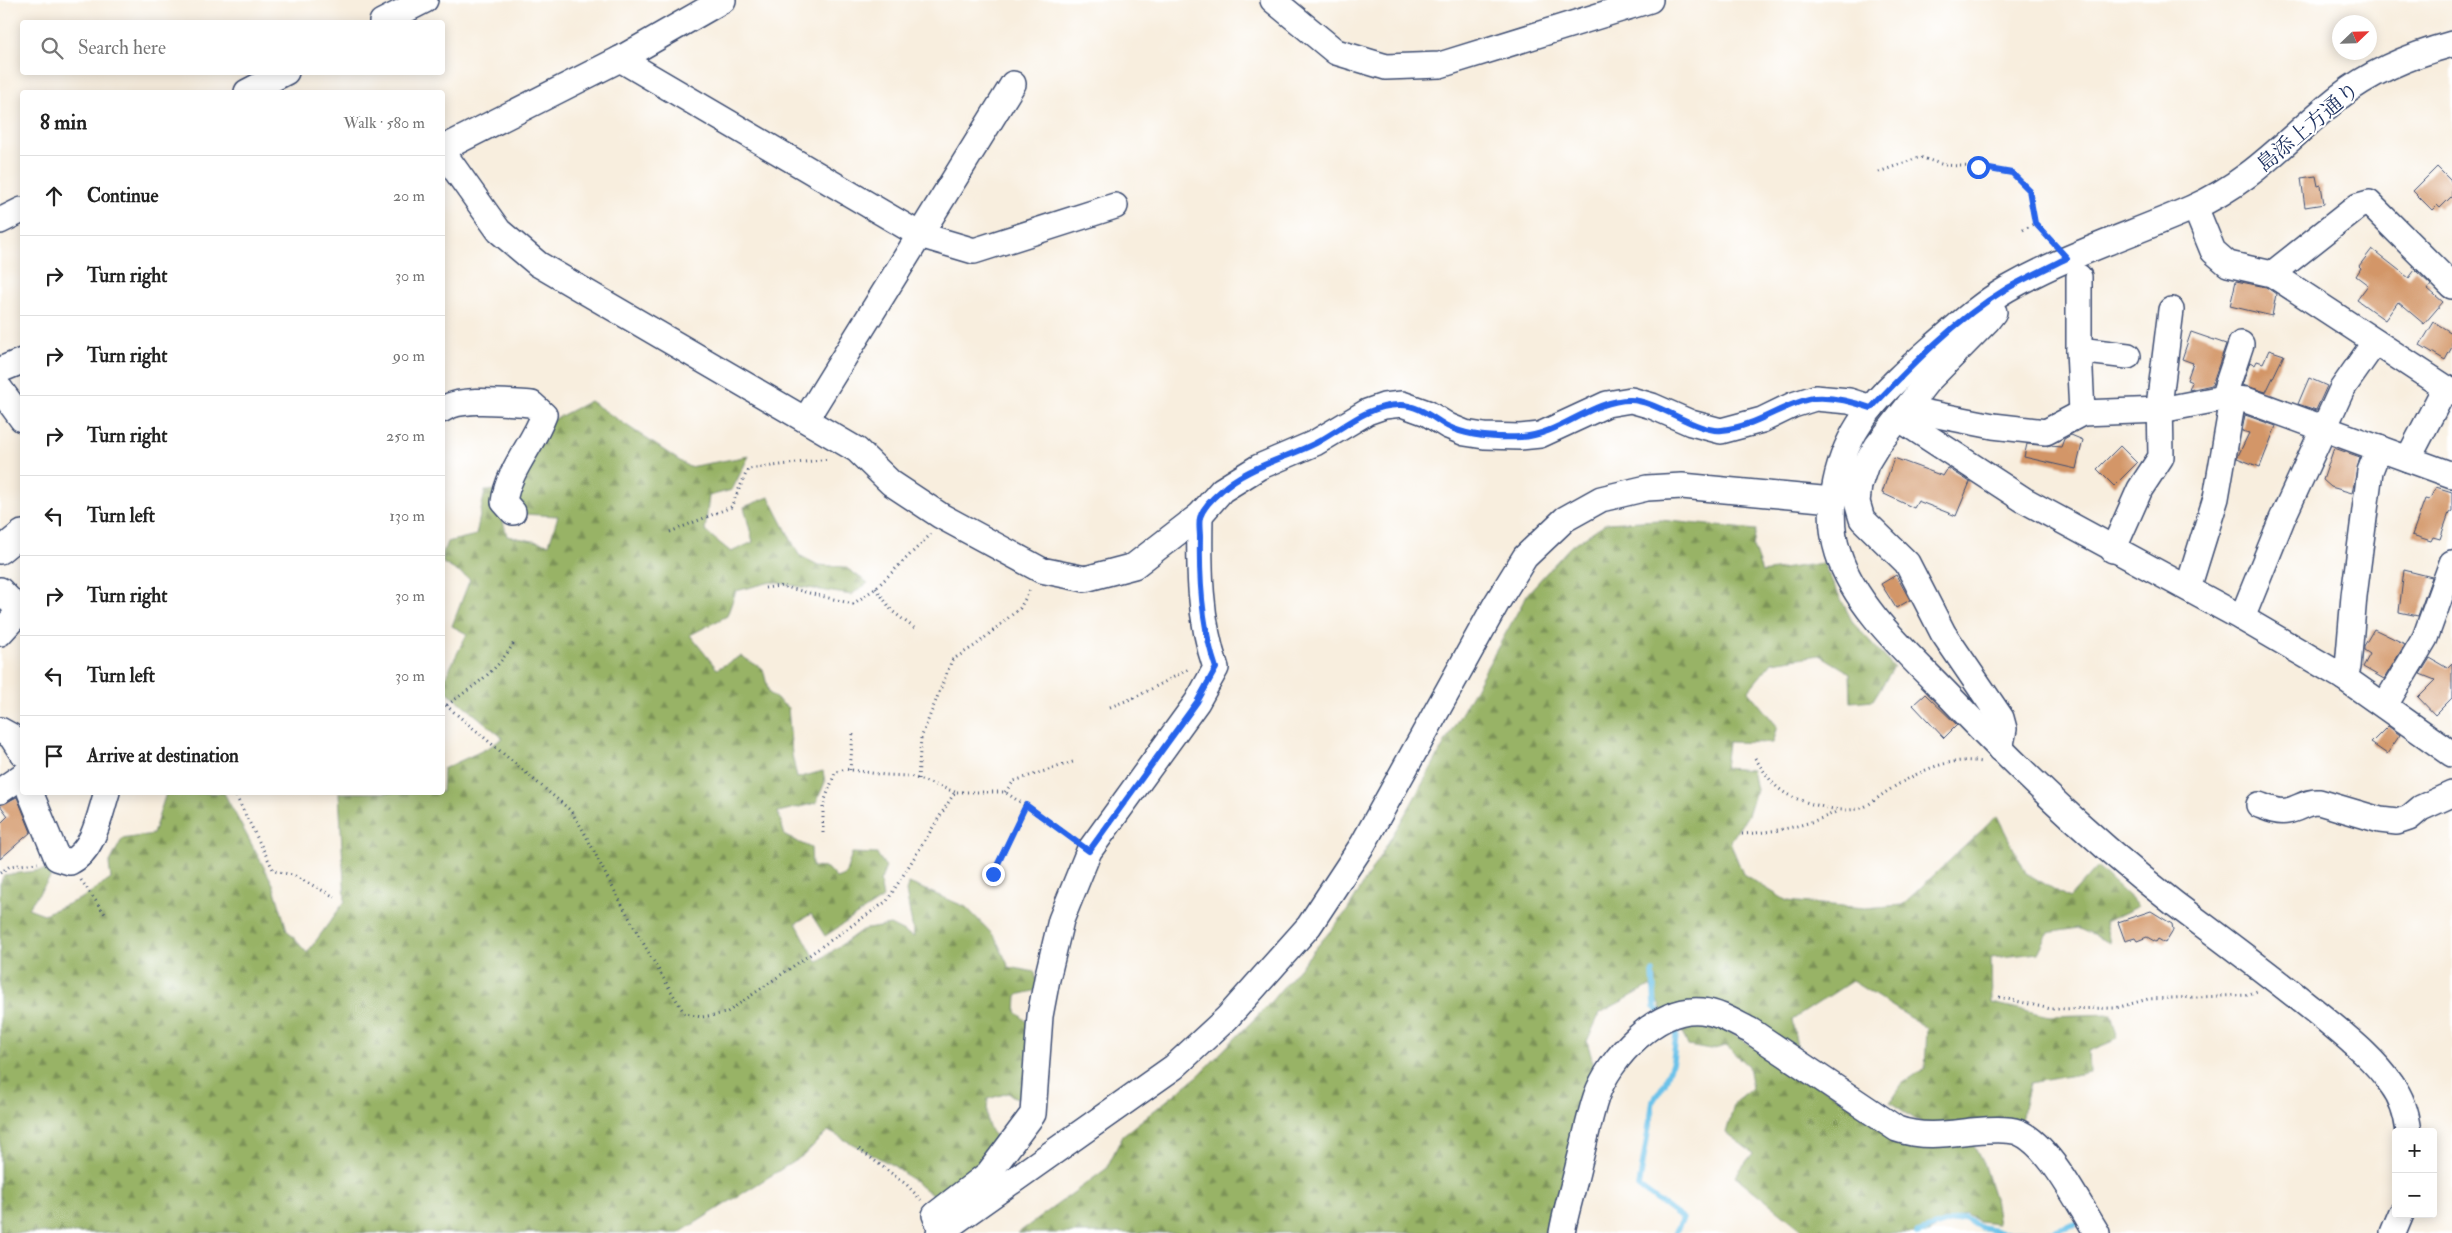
<!DOCTYPE html>
<meta charset="utf-8">
<style>
body{margin:0;font-family:"IM FELL Double Pica","Noto Serif JP",serif;background:#f2f2f2;color:#222}
.controls{position:absolute;right:15px;bottom:15px;display:grid;overflow:hidden;border-radius:5px;box-shadow:0 2px 12px #0003}
.controls button{width:45px;height:45px;display:grid;place-items:center;padding:0;border:0;border-bottom:1px solid #e0e0e0;background:#fff;color:#222;font:25px sans-serif}
.compass{position:absolute;left:2332px;top:15px;width:45px;height:45px;border-radius:50%;background:#fff;box-shadow:0 2px 12px #0003;rotate:67deg}
.stop{position:absolute;width:15px;height:15px;margin:-11px;border:4px solid #2563eb;border-radius:50%;background:#fff}
.stop.end{background:#2563eb;border-color:#fff;box-shadow:0 1px 5px #0008}
.list{margin:0;padding:0;list-style:none}
h2{display:flex;justify-content:space-between;align-items:center;height:65px;margin:0;padding:0 20px;font-size:21px}
h2 small{font-size:16px;font-weight:400;color:#767676}
.list li{display:grid;grid-template-columns:32px 1fr auto;gap:15px;align-items:center;box-sizing:border-box;height:80px;padding:0 20px;border-top:1px solid #e0e0e0}
.list b{display:block;font-size:19px;white-space:nowrap}
.list em{font-size:16px;font-style:normal;color:#767676}
.icon{flex:none;width:28px;height:28px;fill:none;stroke:currentColor;stroke-width:2;stroke-linecap:round;stroke-linejoin:round}
.map{position:relative;flex:none;width:2452px;height:1233px;overflow:hidden}
.search{position:absolute;background:#fff;box-shadow:0 2px 12px #0003;left:20px;top:20px;width:425px;height:55px;display:flex;align-items:center;gap:12px;box-sizing:border-box;padding:0 18px;border-radius:5px;color:#767676;font-size:19px}
.panel{position:absolute;background:#fff;box-shadow:0 2px 12px #0003;left:20px;top:90px;width:425px;height:705px;border-radius:5px}
.map>svg:first-child{display:block}
.forest{fill:url(#forest-firs);stroke:#5a7162}
.lines{fill:none;stroke-linecap:round;stroke-linejoin:round}
.stream{stroke:#6cc2e9;stroke-width:5.5}
.building{fill:#d39668}
.minor-casing{stroke:#3c4c71;stroke-width:28}
.path{stroke:#3c4c71;stroke-width:3;stroke-dasharray:1 4;stroke-linecap:butt}
.minor{stroke:#fff;stroke-width:25}
.route{stroke:#2563eb;stroke-width:6}
.labels{text-anchor:middle;stroke-width:4;stroke-linejoin:round;paint-order:stroke}
.street-label{font-size:21px;fill:#1b2f5e;stroke:#fff}
</style>
<div class="map">
<svg width="2452" height="1233" viewBox="0 0 2452 1233">
<defs>
<pattern id="forest-firs" width="22" height="20" patternUnits="userSpaceOnUse" patternTransform="scale(1.25)"><rect width="22" height="20" fill="#98b366"/><path d="M5 1l3.5 6h-7zM16 11l3.5 6h-7z" fill="#7b9257"/></pattern>
</defs>
<rect width="100%" height="100%" fill="#fff"/>
<filter id="ink" filterUnits="userSpaceOnUse"><feTurbulence type="fractalNoise" baseFrequency=".02" numOctaves="2"/><feDisplacementMap in="SourceGraphic" scale="10" xChannelSelector="R" yChannelSelector="G"/><feConvolveMatrix kernelMatrix="1 2 1 2 8 2 1 2 1" color-interpolation-filters="sRGB"/></filter>
<filter id="wash" filterUnits="userSpaceOnUse"><feTurbulence type="fractalNoise" baseFrequency=".0096" numOctaves="4" result="noise"/><feDisplacementMap in="SourceGraphic" scale="20" xChannelSelector="R" yChannelSelector="G"/><feGaussianBlur stdDeviation="1.12" result="paint"/><feColorMatrix in="noise" values="0 0 0 0 0 0 0 0 0 0 0 0 0 0 0 0 0 1.4 0 .05"/><feComposite in="paint" operator="in"/></filter>
<g filter="url(#wash)">
<rect width="100%" height="100%" fill="#f8eede"/>
<g class="forest">
<path d="M590 401 689 467 749 456 732 490 709 496 705 531 731 552 753 542 744 507 769 497 799 555 818 565 845 567 868 583 851 595 771 582 736 591 727 616 690 635 717 669 741 656 763 669 769 693 788 708 792 755 797 778 823 771 825 782 816 803 778 812 785 836 811 848 812 867 827 868 836 878 845 875 852 853 877 854 886 867 880 882 883 898 825 936 811 914 796 923 817 962 862 930 890 925 914 937 906 891 909 883 966 907 995 937 1009 967 1035 972 1038 990 1017 995 1016 1012 1033 1027 1026 1104 1008 1093 988 1099C986 1121 985 1129 1003 1143L951 1193 936 1198 894 1166 828 1131 804 1155 679 1233H0V884L4 875 51 869 50 878 28 908 44 914 82 898 111 879 109 864 122 839 153 834 166 793H224L273 884 287 930 307 953 345 901 339 793 442 792 443 769 488 748 503 738 443 688V682L467 634 452 626 470 579 443 563V553L447 542 476 535 485 491 495 490 507 536 549 544 558 516 523 514 513 501 551 421Z"/>
<path d="M1660 520 1756 530 1753 547 1762 572 1823 563 1853 623 1894 667 1873 700 1851 702 1850 673 1820 655 1772 662 1748 691 1777 726 1772 743 1728 742 1725 768 1752 770 1756 790 1748 815 1730 842 1743 874 1787 901 1865 908 1902 905 1997 816 2026 873 2069 898 2097 867 2139 906 2105 922 2110 943 2077 928 2048 933 2038 953 1991 958 1992 1003 2050 1016 2111 1014 2118 1039 2089 1051 2090 1072 2030 1083 2020 1124H1922L1890 1102 1902 1084 1925 1068 1927 1028 1852 981 1792 1020 1798 1052 1717 1007 1663 1013 1650 986 1600 1013 1587 1041 1595 1070 1583 1097 1553 1233H1018L1106 1169 1123 1135 1198 1076 1268 1005 1347 911 1410 806 1528 593 1570 547 1606 523Z"/>
<path d="M1703 1016 1868 1115 1969 1136 1984 1166 1994 1198 1998 1224 1979 1222 1965 1213 1928 1233H1806L1735 1176 1753 1153 1726 1133 1735 1102 1752 1088 1748 1066 1726 1046 1710 1050 1688 1046 1678 1022Z"/>
</g>
<g class="lines">
<g class="stream">
<path d="M1653 972 1655 1008 1662 1015"/>
<path d="M1671 1023 1677 1029 1673 1060 1665 1083 1653 1101 1639 1187 1683 1219 1675 1233"/>
<path d="M1917 1233 1964 1217 1981 1228 2003 1232H2052L2078 1223"/>
</g>
</g>
<g id="blocks">
<g class="building">
<path d="M2437 167 2452 182V196L2440 208 2437 205 2432 210 2413 191Z"/>
<path d="M2316 176 2318 186 2321 185 2324 204 2305 207 2301 178Z"/>
<path d="M2372 249 2409 278 2415 270 2431 285 2428 289 2443 302 2424 324 2398 302 2385 320 2357 300 2368 285 2356 276 2361 268 2359 266Z"/>
<path d="M2236 281 2266 287 2276 294 2272 316 2230 306Z"/>
<path d="M2434 322 2452 333V347L2445 360 2420 345Z"/>
<path d="M2191 332 2226 344 2212 385 2189 390 2192 382 2187 380 2193 363 2182 359Z"/>
<path d="M2269 350 2284 355 2266 392 2242 385 2250 362 2255 365 2257 361 2263 363Z"/>
<path d="M2309 378 2327 386 2316 410 2298 404Z"/>
<path d="M2245 415 2276 426 2260 467 2237 458 2249 433 2242 431Z"/>
<path d="M2071 435 2083 440 2076 469 2024 457 2027 444 2061 447 2064 439Z"/>
<path d="M2120 446 2137 463 2114 486 2097 469Z"/>
<path d="M2334 448 2360 457 2352 493 2331 487 2323 480Z"/>
<path d="M1894 458 1943 476 1948 468 1970 482 1956 516 1918 501 1914 508 1882 493Z"/>
<path d="M2436 487 2452 492V511L2449 513 2440 539 2433 537 2431 541 2412 535 2425 499 2429 500Z"/>
<path d="M2404 570 2432 577 2418 616 2399 612Z"/>
<path d="M1896 575 1910 600 1896 608 1881 584Z"/>
<path d="M2374 629 2405 644 2384 679 2363 667 2370 654 2364 650V646Z"/>
<path d="M2430 658 2447 668 2452 663V698L2435 715 2418 697 2435 680 2420 674Z"/>
<path d="M1925 694 1957 725 1944 738 1913 705Z"/>
<path d="M2388 726 2400 735 2387 754 2371 743Z"/>
<path d="M17 797 31 832 0 859V824L8 816 0 805Z"/>
<path d="M2151 911 2172 924 2173 930 2165 943 2158 939 2156 942 2147 937 2137 941 2135 938 2125 941 2118 922Z"/>
</g>
</g>
</g>
<g filter="url(#ink)">
<use href="#blocks" fill-opacity="0" stroke="#3c4c71" stroke-width="1"/>
<g class="lines">
<g class="minor-casing">
<g id="minor">
<path d="M1273 0 1336 52 1386 67 1440 65 1650 0"/>
<path d="M382 22 425 0"/>
<path d="M620 59 920 235 974 251 1115 206"/>
<path d="M247 92 286 72"/>
<path d="M442 149 620 59 723 0"/>
<path d="M442 151 499 231 538 264 857 450 891 483 941 516 1041 570 1085 579 1134 566 1200 515 1222 490 1259 467 1315 443 1367 412 1384 406 1402 404 1427 413 1448 426 1465 433 1484 436 1520 437 1540 435 1607 404 1631 400 1652 406 1691 423 1721 431 1762 420 1793 405 1815 398 1849 401 1871 408"/>
<path d="M2195 207 2213 251 2228 264 2272 274 2452 392"/>
<path d="M0 221 22 210"/>
<path d="M2272 274 2358 206 2369 203 2452 286"/>
<path d="M2079 277V350L2082 413"/>
<path d="M1991 308 1994 312 1987 321 1926 383 1877 446 1866 464 1859 485 1857 502 1862 519 1907 563 1943 633 2001 718 2004 729 2000 749"/>
<path d="M2079 350 2128 356"/>
<path d="M0 370 22 361"/>
<path d="M0 389 22 419"/>
<path d="M2223 398 2241 344"/>
<path d="M1907 409 1993 426 2046 432 2082 413 2161 410 2223 398 2246 400 2452 475"/>
<path d="M442 410C460 396 509 403 532 404L544 415C533 445 508 470 504 502L513 512"/>
<path d="M806 419 1013 84"/>
<path d="M1900 419 2024 500 2242 618 2343 677 2452 754"/>
<path d="M2408 459 2445 388"/>
<path d="M2113 550 2140 489 2161 457 2160 398 2171 310"/>
<path d="M0 551 22 533"/>
<path d="M2188 588 2216 498 2233 399"/>
<path d="M0 590 22 613"/>
<path d="M2242 618 2282 519 2342 389 2375 342"/>
<path d="M0 633 20 611"/>
<path d="M2343 677 2348 667 2354 596 2370 471 2379 448"/>
<path d="M2385 705 2425 638 2452 563"/>
<path d="M0 730 11 736 22 753"/>
<path d="M0 791 22 776"/>
<path d="M30 792 57 858 70 862C94 850 99 817 107 792"/>
<path d="M2259 805C2267 808 2278 813 2287 811 2299 809 2306 801 2319 802L2380 820 2397 822 2409 818 2421 808 2452 794"/>
<path d="M2409 1132C2407 1116 2402 1098 2392 1085 2374 1059 2350 1040 2326 1020 2287 988 2247 958 2207 928 2113 860 2030 781 1951 698 1912 657 1855 608 1838 553 1824 509 1837 455 1864 417 1883 391 1910 367 1934 346 1957 326 1981 304 2007 289 2066 255 2130 235 2192 208 2252 182 2289 137 2339 97 2372 71 2412 55 2452 44"/>
<path d="M942 1231 935 1215 988 1174 1033 1114 1040 1016 1047 979 1061 920 1089 851 1197 702 1216 668C1199 619 1199 567 1200 515"/>
<path d="M939 1233 1174 1067 1227 1018 1309 926 1363 844 1496 604 1525 557 1565 519 1601 499 1647 488 1682 486 1832 500"/>
<path d="M1562 1233C1566 1209 1574 1186 1579 1163 1585 1141 1589 1118 1596 1097 1609 1058 1658 1006 1702 1011 1720 1013 1735 1023 1751 1031L1897 1129C1922 1138 1947 1134 1972 1131 1985 1130 2006 1128 2018 1132 2050 1145 2079 1205 2097 1233"/>
<path d="M2393 1233 2401 1214"/>
</g>
</g>
<g class="path">
<path d="M1879 172 1920 157 1944 165 1978 167 2012 173 2029 190 2035 223 2053 243"/>
<path d="M2023 230 2035 223"/>
<path d="M670 532 731 507 748 469 829 459"/>
<path d="M765 588 781 586 853 604 876 588 931 534"/>
<path d="M876 588 892 611 914 628"/>
<path d="M442 702 570 810C585 831 595 854 607 877 632 923 657 969 685 1014L702 1017 726 1013 887 901 955 792H1005L1073 838"/>
<path d="M447 705C475 685 497 672 515 641"/>
<path d="M1110 707 1136 697 1189 669"/>
<path d="M1755 758C1774 787 1779 794 1812 804 1828 808 1841 812 1857 809 1866 808 1876 799 1883 794 1914 774 1945 756 1982 762"/>
<path d="M850 770 853 734"/>
<path d="M918 779 921 738 952 660 976 645 1020 608 1031 588"/>
<path d="M234 792 274 871 293 875 335 897"/>
<path d="M1005 792 1014 781 1076 761"/>
<path d="M823 833V805L835 773 845 769 885 775 910 776 955 792"/>
<path d="M1742 834C1775 832 1808 826 1838 811"/>
<path d="M0 873 10 866 38 863"/>
<path d="M993 874 1026 805"/>
<path d="M81 880 105 914"/>
<path d="M1999 997 2051 1009 2116 1008 2148 999 2247 995 2257 991"/>
<path d="M859 1149 907 1185 921 1200"/>
</g>
<use href="#minor" class="minor"/>
</g>
</g>
<g class="lines" filter="url(#ink)">
<path class="route" d="M993 874 1026 805 1089 851 1197 702 1216 668C1202 627 1199 581 1200 537 1200 531 1198 520 1201 515 1204 507 1214 497 1221 491 1244 468 1287 458 1316 443 1343 429 1367 405 1399 405 1417 404 1433 418 1447 426 1469 437 1497 438 1521 437 1560 435 1591 400 1630 400 1657 400 1696 433 1722 430 1756 427 1784 403 1814 398 1833 396 1854 402 1871 408 1912 365 1955 320 2006 289 2026 278 2047 268 2067 258L2035 223 2029 190 2012 173 1978 167"/>
</g>
<g class="labels">
<g class="street-label">
<text transform="translate(2308 127) rotate(-40)" y="7">島添上方通り</text>
</g>
</g>
</svg>
<div class="controls">
<button>+</button>
<button>−</button>
</div>
<svg class="compass" viewBox="-18 -18 36 36"><path d="M0-13l5 13h-10z" fill="#e53935"/><path d="M0 13l5-13h-10z" fill="#767676"/></svg>
<div class="stop" style="left:1978px;top:167px"></div>
<div class="stop end" style="left:993px;top:874px"></div>
<div class="search"><svg class="icon" aria-label="search" viewBox="0 0 24 24"><circle cx="10" cy="10" r="6"/><path d="M15 15l6 6"/></svg>Search here</div>
<section class="panel">
<h2>8 min<small>Walk · 580 m</small></h2>
<ul class="list">
<li><svg class="icon" aria-label="ahead" viewBox="0 0 24 24"><path d="M12 20V5M6 11l6-6 6 6"/></svg><div><b>Continue</b></div><em>20 m</em></li>
<li><svg class="icon" aria-label="right" viewBox="0 0 24 24"><path d="M7 20v-9h11M14 6l5 5-5 5"/></svg><div><b>Turn right</b></div><em>30 m</em></li>
<li><svg class="icon" aria-label="right" viewBox="0 0 24 24"><path d="M7 20v-9h11M14 6l5 5-5 5"/></svg><div><b>Turn right</b></div><em>90 m</em></li>
<li><svg class="icon" aria-label="right" viewBox="0 0 24 24"><path d="M7 20v-9h11M14 6l5 5-5 5"/></svg><div><b>Turn right</b></div><em>250 m</em></li>
<li><svg class="icon" aria-label="left" viewBox="0 0 24 24"><path d="M17 20v-9H6M10 6l-5 5 5 5"/></svg><div><b>Turn left</b></div><em>130 m</em></li>
<li><svg class="icon" aria-label="right" viewBox="0 0 24 24"><path d="M7 20v-9h11M14 6l5 5-5 5"/></svg><div><b>Turn right</b></div><em>30 m</em></li>
<li><svg class="icon" aria-label="left" viewBox="0 0 24 24"><path d="M17 20v-9H6M10 6l-5 5 5 5"/></svg><div><b>Turn left</b></div><em>30 m</em></li>
<li><svg class="icon" aria-label="arrive" viewBox="0 0 24 24"><path d="M6 21V4h12l-3 4 3 4H6"/></svg><div><b>Arrive at destination</b></div></li>
</ul>
</section>
</div>
